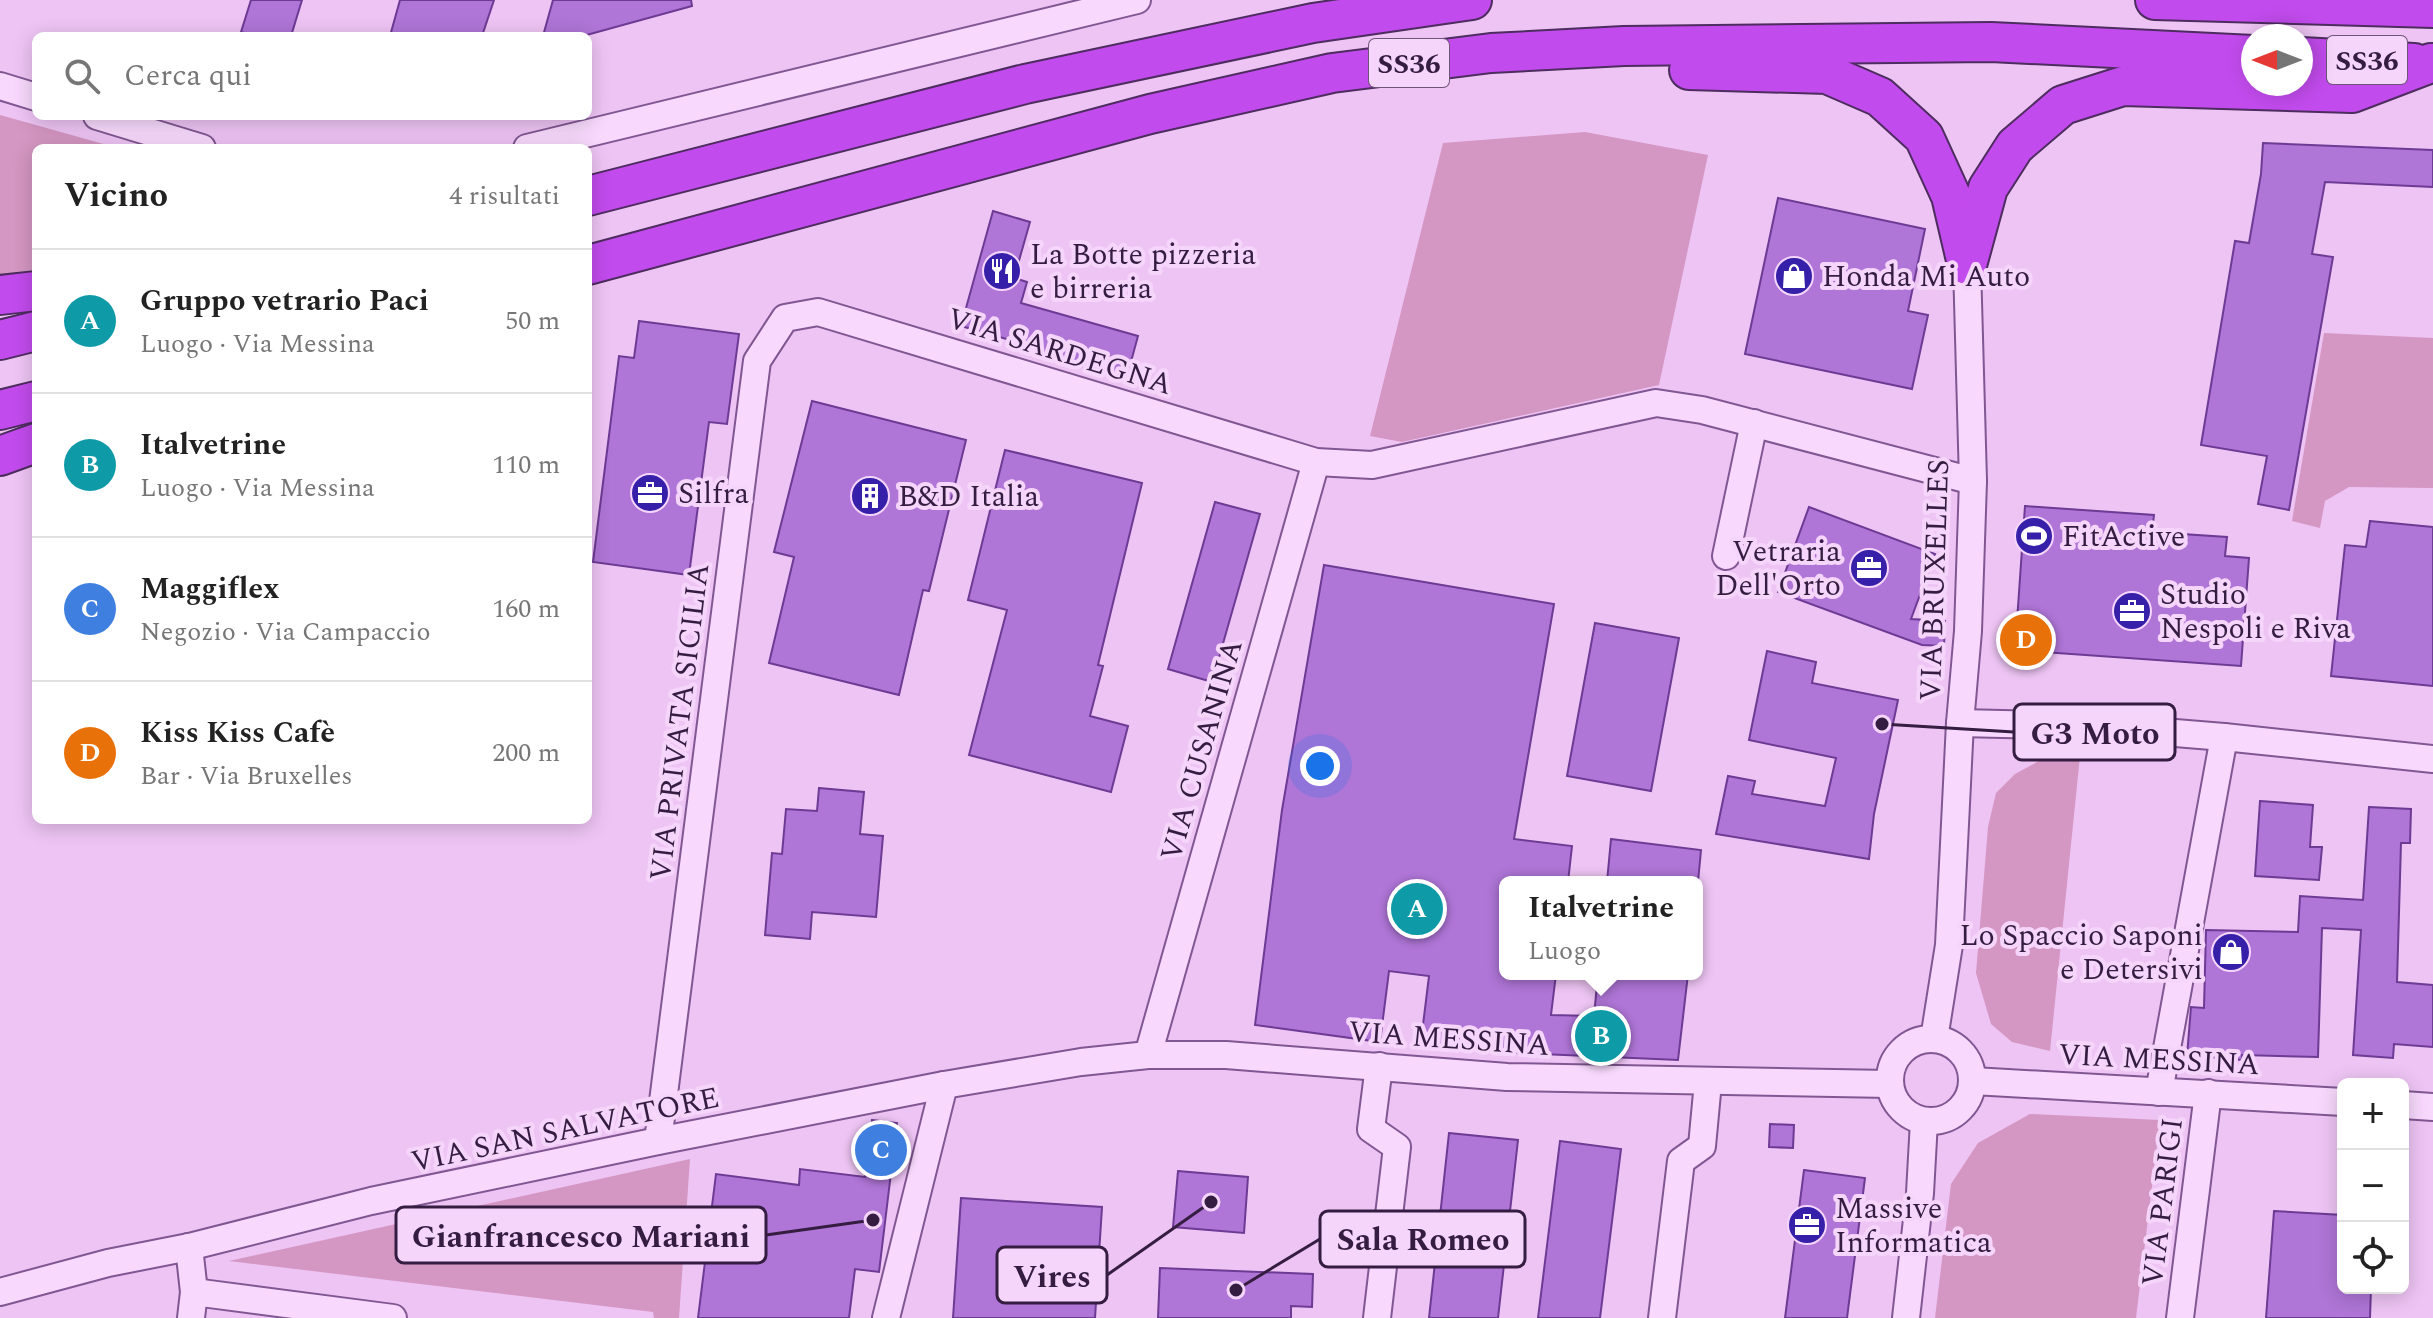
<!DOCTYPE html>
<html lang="it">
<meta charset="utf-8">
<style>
body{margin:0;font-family:Spectral,serif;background:#f6f6f6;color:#222}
.controls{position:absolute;right:24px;bottom:24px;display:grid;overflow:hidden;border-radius:12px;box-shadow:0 4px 20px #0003}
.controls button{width:72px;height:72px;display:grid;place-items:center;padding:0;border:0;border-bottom:2px solid #e0e0e0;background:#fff;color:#222;font:40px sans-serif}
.compass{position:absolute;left:2241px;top:24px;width:72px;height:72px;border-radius:50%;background:#fff;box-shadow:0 4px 20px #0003;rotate:270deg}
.you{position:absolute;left:1320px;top:766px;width:28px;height:28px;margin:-20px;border:6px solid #fff;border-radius:50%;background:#1a73e8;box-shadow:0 0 0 12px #1a73e833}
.badge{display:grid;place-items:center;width:52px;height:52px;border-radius:50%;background:#0b8043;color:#fff;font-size:26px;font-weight:700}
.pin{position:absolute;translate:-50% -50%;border:4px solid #fff;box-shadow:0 2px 8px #0006}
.popup{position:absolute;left:1499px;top:876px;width:204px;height:104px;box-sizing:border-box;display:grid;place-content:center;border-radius:12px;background:#fff;filter:drop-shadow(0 2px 6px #0005);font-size:26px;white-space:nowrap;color:#767676}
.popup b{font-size:30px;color:#222}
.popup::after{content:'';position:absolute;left:50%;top:100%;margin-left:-16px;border:16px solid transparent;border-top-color:#fff}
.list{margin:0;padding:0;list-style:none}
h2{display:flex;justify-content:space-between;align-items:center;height:104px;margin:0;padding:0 32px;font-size:34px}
h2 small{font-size:26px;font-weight:400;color:#767676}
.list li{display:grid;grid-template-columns:52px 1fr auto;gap:24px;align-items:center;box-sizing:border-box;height:144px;padding:0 32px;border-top:2px solid #e0e0e0}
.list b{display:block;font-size:30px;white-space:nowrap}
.list p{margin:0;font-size:26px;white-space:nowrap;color:#767676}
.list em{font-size:26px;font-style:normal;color:#767676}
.icon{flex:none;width:44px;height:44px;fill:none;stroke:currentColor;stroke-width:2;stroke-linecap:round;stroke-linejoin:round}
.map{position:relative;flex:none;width:2433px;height:1318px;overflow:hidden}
.search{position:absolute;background:#fff;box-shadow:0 4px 20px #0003;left:32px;top:32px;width:560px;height:88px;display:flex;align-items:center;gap:20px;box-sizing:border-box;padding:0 28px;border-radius:12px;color:#767676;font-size:30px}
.panel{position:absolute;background:#fff;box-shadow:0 4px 20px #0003;left:32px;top:144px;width:560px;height:680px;border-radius:12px}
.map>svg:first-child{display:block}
.green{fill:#d496c2}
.building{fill:#af75d7;stroke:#6d3a94;stroke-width:2}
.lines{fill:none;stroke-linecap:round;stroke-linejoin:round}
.minor-casing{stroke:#805792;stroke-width:30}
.highway-casing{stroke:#4d2c5f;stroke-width:42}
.minor{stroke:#f8d9fd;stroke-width:26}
.highway{stroke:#c24bed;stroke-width:38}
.labels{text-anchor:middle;stroke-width:8;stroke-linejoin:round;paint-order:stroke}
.shield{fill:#f6d5fa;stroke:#6e5478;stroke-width:2}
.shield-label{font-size:28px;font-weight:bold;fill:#341d40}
.poi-label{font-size:30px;fill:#341d40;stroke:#f6d5fa;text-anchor:start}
.street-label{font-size:30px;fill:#341d40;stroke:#f6d5fa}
.leader{fill:none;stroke:#341d40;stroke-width:3}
.callout-dot{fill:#341d40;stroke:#f6d5fa;stroke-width:3}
.callout{fill:#f6d5fa;stroke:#341d40;stroke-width:3}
.callout-label{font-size:32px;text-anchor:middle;font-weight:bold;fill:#341d40}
</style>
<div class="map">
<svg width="2433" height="1318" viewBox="0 0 2433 1318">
<rect width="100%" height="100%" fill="#eec4f4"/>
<g class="green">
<path d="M0 115 118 148H36V272L0 281Z"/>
<path d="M1585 132 1708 155 1659 385 1402 442 1370 436 1443 143Z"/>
<path d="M2324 333 2433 338V488L2349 487 2325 501 2320 528 2292 521Z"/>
<path d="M2048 756H2080L2050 1051 2012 1042 1991 1024 1976 973 1988 827 1996 793 2015 774Z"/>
<path d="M2030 1114 2160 1120 2136 1318H1935L1951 1184 1978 1143Z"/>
<path d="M690 1159 679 1318H654L653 1312 229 1261Z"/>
</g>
<g class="building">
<path d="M251 0H302L291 36H255L241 32Z"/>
<path d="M400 0H494L482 36H390Z"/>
<path d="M553 0H691L692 6 583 36H543Z"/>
<path d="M2263 143 2433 150V187L2325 182 2312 254 2333 257 2289 510 2258 504 2267 456 2201 445 2235 241 2249 243 2261 174Z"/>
<path d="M1778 198 1925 229 1908 311 1928 315 1912 389 1745 354Z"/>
<path d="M993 211 1030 222 1014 278 1027 282 1021 303 1138 336 1126 380 1034 353 1035 347 961 326Z"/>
<path d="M639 321 739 334 727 424 709 422 689 575 593 562 619 356 634 358Z"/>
<path d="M812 401 966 440 929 591 923 590 899 695 769 663 794 557 774 552Z"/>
<path d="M1005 450 1142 483 1098 665 1103 666 1090 716 1128 726 1111 792 969 755 1007 610 968 600Z"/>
<path d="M1215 502 1260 514 1212 682 1168 669Z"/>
<path d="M2025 506 2154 515 2152 532 2227 537 2225 556 2249 558 2241 666 2015 650Z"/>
<path d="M1809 507 1935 554 1911 619 1945 621 1944 646 1922 645 1778 592Z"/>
<path d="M2370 521 2433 527V686L2331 676 2345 545 2366 547Z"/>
<path d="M1324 565 1554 604 1514 839 1572 846 1568 882H1505V974H1556L1551 1015 1594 1016 1598 974H1688L1678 1060 1518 1053 1421 1041 1429 976 1389 971 1380 1042 1255 1025 1282 810Z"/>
<path d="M1595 623 1679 638 1651 791 1567 776Z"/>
<path d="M1767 651 1816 662 1812 683 1898 700 1874 814 1869 859 1716 834 1728 776 1755 781 1752 794 1825 806 1836 758 1749 740Z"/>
<path d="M819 788 864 792 860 834 883 836 876 917 812 912 810 939 765 935 772 853 782 854 786 809 817 811Z"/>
<path d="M2260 801 2313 805 2310 847H2322L2319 880 2255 876Z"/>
<path d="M2369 807 2411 809 2410 843H2401L2397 982 2433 985V1047L2394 1044 2393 1058 2353 1055 2361 930 2322 928 2318 1057 2242 1055V1060L2187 1056 2191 1007 2204 1008 2206 930 2298 932 2300 896 2363 900Z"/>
<path d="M1611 839 1701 850 1698 882H1607Z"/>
<path d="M872 1120 897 1123 879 1272 855 1269 849 1318H698L716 1174 799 1185 800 1169 865 1177Z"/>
<path d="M1770 1124 1794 1125 1793 1148 1769 1147Z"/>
<path d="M1449 1133 1518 1140 1498 1318H1429Z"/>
<path d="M1560 1141 1621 1149 1600 1318H1538Z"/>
<path d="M1804 1170 1865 1178 1847 1318H1785Z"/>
<path d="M1178 1171 1248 1177 1244 1233 1173 1227Z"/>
<path d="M961 1198 1102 1207 1095 1318H953Z"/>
<path d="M2274 1211 2343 1215V1288H2371L2370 1318H2266Z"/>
<path d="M1160 1268 1313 1274 1312 1307 1291 1306V1318H1158Z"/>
</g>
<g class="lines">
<g class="minor-casing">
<g id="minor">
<path d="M0 86 36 97"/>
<path d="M97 116 202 148"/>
<path d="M527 148 1137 0"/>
<path d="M1726 556 1754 423"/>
<path d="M1960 723 2090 726 2224 737 2433 759"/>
<path d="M1934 1039 1949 945 1960 723 1968 631 1973 481 1967 265"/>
<circle cx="1931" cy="1080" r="41"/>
<path d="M1148 1055 1316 462"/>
<path d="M1973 1081 2343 1102"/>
<path d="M2159 1092 2224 737"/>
<path d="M2403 1105 2433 1107"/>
<path d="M658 1141 757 361 785 318 818 312 1316 462 1372 465 1656 403 1702 410 1973 481"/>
<path d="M189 1247 194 1292 191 1318"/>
<path d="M0 1292 108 1263 189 1247 371 1201 658 1141 944 1085 1081 1062 1148 1055H1226L1507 1077 1890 1084"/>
<path d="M194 1292 393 1318"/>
<path d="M886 1318 944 1085"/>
<path d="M1377 1318 1397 1147 1371 1129 1379 1066"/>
<path d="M1662 1318 1681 1161 1702 1146 1708 1082"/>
<path d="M1906 1318 1920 1193 1924 1121"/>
<path d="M2180 1318 2208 1093"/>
</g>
</g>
<g class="highway-casing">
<g id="highway">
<path d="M2155 0 2433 8"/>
<path d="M2301 57 2414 63"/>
<path d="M1689 70 1827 74 1880 97 1924 137 1951 196 1966 260"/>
<path d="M588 196 1025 84 1313 23 1472 0"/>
<path d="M588 265 1150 114 1332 73 1491 53 1624 46 1991 42 2253 55"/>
<path d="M1967 265 1988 188 2015 146 2063 105 2123 86 2352 93 2431 63"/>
<path d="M0 295 36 291"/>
<path d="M0 340 36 331"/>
<path d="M0 410 36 401"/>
<path d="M0 456 36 443"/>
</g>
</g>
<use href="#minor" class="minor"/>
<use href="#highway" class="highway"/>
</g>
<defs>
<g id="restaurant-disc" transform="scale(2)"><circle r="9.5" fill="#361fa9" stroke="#f6d5fa"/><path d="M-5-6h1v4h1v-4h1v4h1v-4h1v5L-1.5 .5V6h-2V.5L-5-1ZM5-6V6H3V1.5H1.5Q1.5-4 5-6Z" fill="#fff"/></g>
<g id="shop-disc" transform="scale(2)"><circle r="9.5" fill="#361fa9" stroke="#f6d5fa"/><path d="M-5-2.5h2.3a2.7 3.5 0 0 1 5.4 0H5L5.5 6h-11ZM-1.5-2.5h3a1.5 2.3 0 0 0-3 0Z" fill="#fff"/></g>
<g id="office-disc" transform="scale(2)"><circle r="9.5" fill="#361fa9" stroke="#f6d5fa"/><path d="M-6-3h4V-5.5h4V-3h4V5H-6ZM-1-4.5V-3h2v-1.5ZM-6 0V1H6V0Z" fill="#fff"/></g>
<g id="building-disc" transform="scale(2)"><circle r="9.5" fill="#361fa9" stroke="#f6d5fa"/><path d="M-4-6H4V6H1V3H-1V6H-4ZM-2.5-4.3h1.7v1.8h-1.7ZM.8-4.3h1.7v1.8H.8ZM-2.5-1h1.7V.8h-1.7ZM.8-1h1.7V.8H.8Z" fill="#fff"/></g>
<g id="stadium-disc" transform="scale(2)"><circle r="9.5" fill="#361fa9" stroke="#f6d5fa"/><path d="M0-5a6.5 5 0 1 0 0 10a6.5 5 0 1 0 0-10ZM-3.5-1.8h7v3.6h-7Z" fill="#fff"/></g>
</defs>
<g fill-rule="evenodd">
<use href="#restaurant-disc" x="1002" y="271"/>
<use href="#shop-disc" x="1794" y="276"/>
<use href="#office-disc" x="650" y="493"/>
<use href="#building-disc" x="870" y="496"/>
<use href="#stadium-disc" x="2034" y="536"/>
<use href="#office-disc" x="1869" y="568"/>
<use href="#office-disc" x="2132" y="611"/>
<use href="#shop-disc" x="2231" y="952"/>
<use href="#office-disc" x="1807" y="1225"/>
</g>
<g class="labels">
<g class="shield">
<rect x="2327" y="36" width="80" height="48" rx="6"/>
<rect x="1369" y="39" width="80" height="48" rx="6"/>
</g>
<g class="shield-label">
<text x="2367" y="70">SS36</text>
<text x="1409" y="73">SS36</text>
</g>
<g class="poi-label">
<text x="1030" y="264">La Botte pizzeria<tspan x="1030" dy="34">e birreria</tspan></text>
<text x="1822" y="286">Honda Mi Auto</text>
<text x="678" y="503">Silfra</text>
<text x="898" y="506">B&amp;D Italia</text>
<text x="2062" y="546">FitActive</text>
<text x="1841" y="561" text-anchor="end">Vetraria<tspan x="1841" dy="34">Dell'Orto</tspan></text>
<text x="2160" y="604">Studio<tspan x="2160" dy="34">Nespoli e Riva</tspan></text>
<text x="2203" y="945" text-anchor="end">Lo Spaccio Saponi<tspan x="2203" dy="34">e Detersivi</tspan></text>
<text x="1835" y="1218">Massive<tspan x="1835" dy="34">Informatica</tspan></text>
</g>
<g class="street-label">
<text transform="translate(1060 351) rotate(17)" y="10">VIA SARDEGNA</text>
<text transform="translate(1934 580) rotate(-88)" y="10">VIA BRUXELLES</text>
<text transform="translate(679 722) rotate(-83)" y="10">VIA PRIVATA SICILIA</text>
<text transform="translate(1201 750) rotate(-74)" y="10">VIA CUSANINA</text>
<text transform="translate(1449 1038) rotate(4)" y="10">VIA MESSINA</text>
<text transform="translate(2159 1059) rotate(3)" y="10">VIA MESSINA</text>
<text transform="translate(565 1129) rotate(-12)" y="10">VIA SAN SALVATORE</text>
<text transform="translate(2162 1202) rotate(-83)" y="10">VIA PARIGI</text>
</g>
</g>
<path class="leader" d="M1882 724L2014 732M873 1220L766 1235M1236 1290L1320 1239M1211 1202L1107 1275"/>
<g class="callout-dot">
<circle cx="1882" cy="724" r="8"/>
<circle cx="873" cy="1220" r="8"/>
<circle cx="1236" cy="1290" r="8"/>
<circle cx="1211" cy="1202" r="8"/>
</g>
<g class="callout">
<rect x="2014" y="704" width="161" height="56" rx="8"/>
<rect x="396" y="1207" width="370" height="56" rx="8"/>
<rect x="1320" y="1211" width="205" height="56" rx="8"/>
<rect x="997" y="1247" width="110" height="56" rx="8"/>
</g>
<g class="callout-label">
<text x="2095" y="744">G3 Moto</text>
<text x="581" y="1247">Gianfrancesco Mariani</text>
<text x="1423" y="1250">Sala Romeo</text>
<text x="1052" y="1287">Vires</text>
</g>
</svg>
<div class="controls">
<button>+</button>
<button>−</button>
<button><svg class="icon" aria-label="locate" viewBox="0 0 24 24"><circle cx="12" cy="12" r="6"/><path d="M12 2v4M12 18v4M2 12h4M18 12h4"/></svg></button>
</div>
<svg class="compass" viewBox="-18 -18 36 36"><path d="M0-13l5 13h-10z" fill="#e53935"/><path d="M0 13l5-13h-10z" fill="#767676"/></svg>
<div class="you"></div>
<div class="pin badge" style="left:1417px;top:909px;background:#0f9aa8">A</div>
<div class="pin badge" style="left:1601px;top:1036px;background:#0f9aa8">B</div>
<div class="popup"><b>Italvetrine</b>Luogo</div>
<div class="pin badge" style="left:881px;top:1150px;background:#3f7fe0">C</div>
<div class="pin badge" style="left:2026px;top:640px;background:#e8710a">D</div>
<div class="search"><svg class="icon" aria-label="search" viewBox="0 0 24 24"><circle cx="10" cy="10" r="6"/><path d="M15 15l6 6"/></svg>Cerca qui</div>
<section class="panel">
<h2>Vicino<small>4 risultati</small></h2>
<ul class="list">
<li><span class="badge" style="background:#0f9aa8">A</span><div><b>Gruppo vetrario Paci</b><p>Luogo · Via Messina</p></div><em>50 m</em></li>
<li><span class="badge" style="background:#0f9aa8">B</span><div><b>Italvetrine</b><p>Luogo · Via Messina</p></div><em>110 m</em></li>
<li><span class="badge" style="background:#3f7fe0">C</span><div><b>Maggiflex</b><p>Negozio · Via Campaccio</p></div><em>160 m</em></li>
<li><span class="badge" style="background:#e8710a">D</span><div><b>Kiss Kiss Cafè</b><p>Bar · Via Bruxelles</p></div><em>200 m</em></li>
</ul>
</section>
</div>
